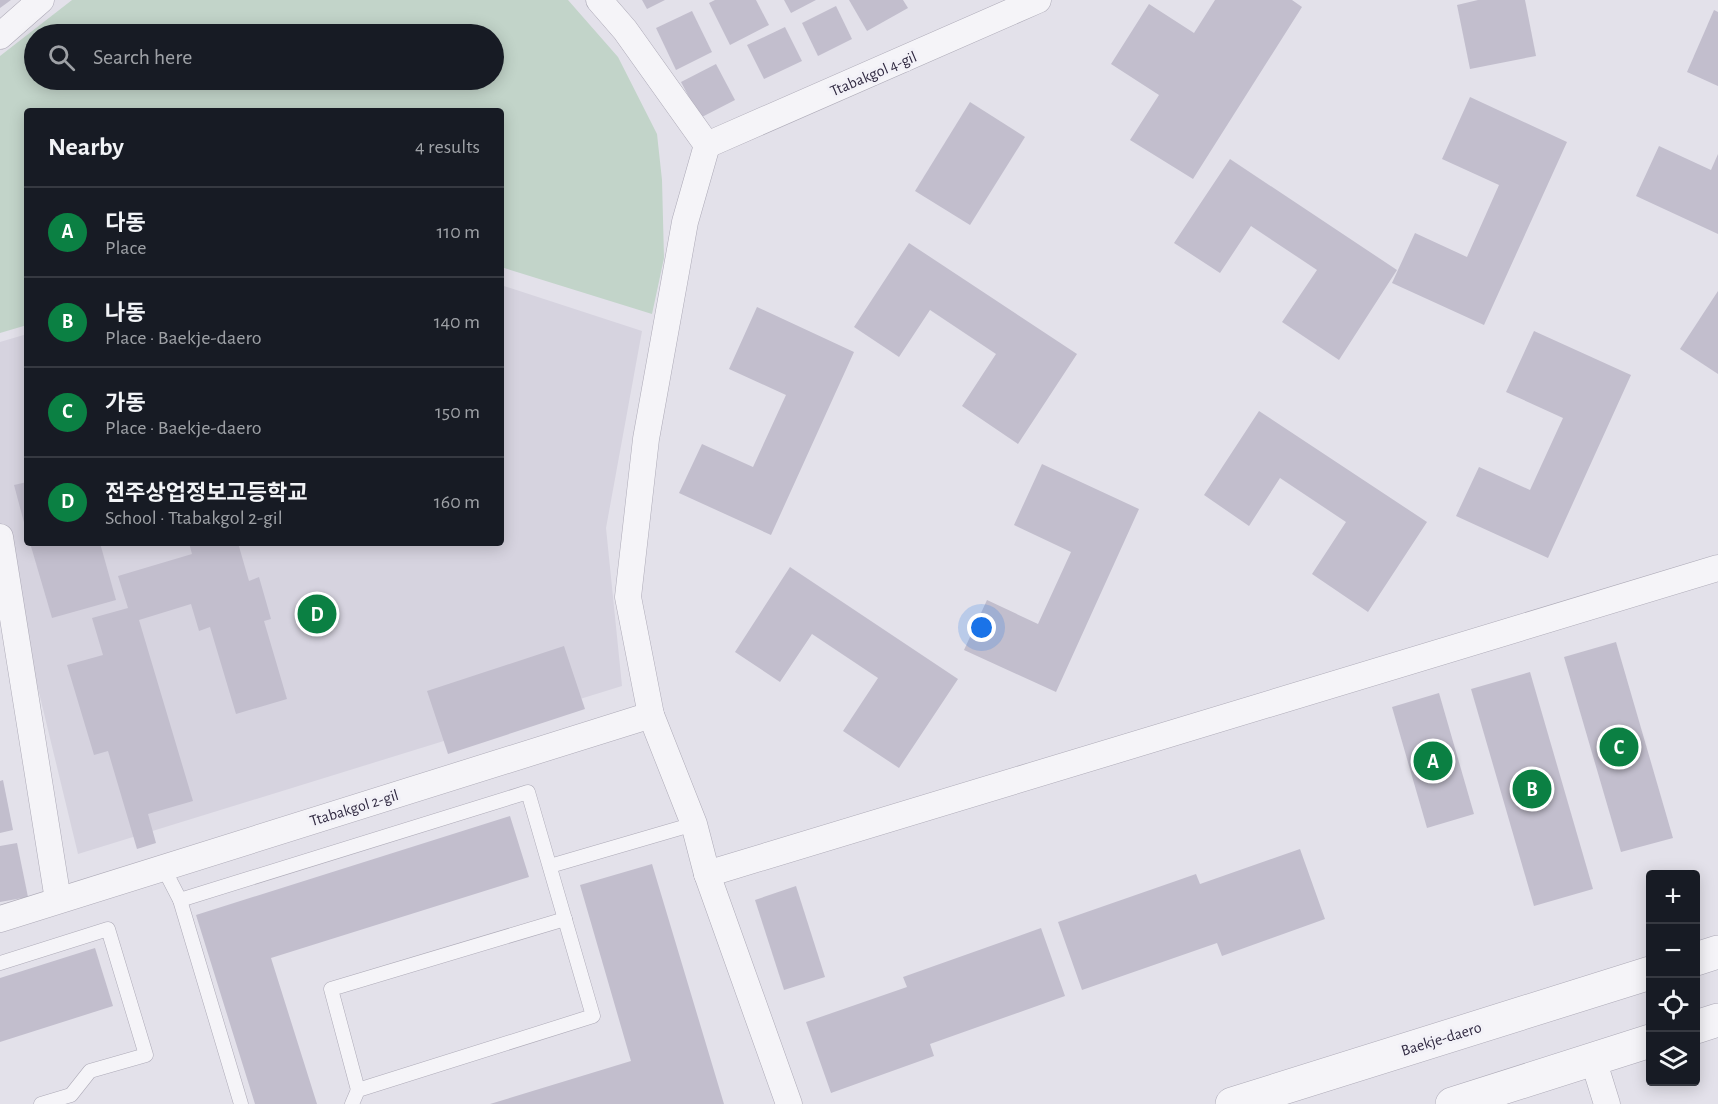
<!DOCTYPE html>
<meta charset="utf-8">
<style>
body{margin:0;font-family:"Alegreya Sans","Noto Sans KR",sans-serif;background:#20242c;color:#f1f3f6}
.controls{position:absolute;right:18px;bottom:18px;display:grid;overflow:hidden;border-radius:6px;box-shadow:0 3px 15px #0003}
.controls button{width:54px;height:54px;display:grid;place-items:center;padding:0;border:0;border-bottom:2px solid #363941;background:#171b24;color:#f1f3f6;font:30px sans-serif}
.you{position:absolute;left:982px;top:628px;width:21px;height:21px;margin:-15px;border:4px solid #fff;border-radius:50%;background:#1a73e8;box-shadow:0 0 0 9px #1a73e833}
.badge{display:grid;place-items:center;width:39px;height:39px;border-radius:50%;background:#0b8043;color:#fff;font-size:20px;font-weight:700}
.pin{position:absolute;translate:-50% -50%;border:3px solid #fff;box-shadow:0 2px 6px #0006}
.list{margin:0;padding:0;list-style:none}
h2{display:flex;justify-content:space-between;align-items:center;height:78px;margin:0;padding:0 24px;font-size:26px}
h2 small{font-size:20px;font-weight:400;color:#9ea1a6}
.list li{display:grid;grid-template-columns:39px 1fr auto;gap:18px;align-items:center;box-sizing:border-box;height:90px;padding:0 24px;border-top:2px solid #363941}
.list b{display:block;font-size:22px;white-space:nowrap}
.list p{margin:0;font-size:20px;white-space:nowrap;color:#9ea1a6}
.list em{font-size:20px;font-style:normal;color:#9ea1a6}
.icon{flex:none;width:33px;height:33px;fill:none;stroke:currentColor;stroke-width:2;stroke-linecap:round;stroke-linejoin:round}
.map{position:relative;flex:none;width:1718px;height:1104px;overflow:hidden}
.search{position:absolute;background:#171b24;box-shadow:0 3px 15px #0003;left:24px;top:24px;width:480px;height:66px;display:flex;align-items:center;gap:15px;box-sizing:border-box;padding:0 21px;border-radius:33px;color:#9ea1a6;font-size:22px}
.panel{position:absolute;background:#171b24;box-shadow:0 3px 15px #0003;left:24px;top:108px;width:480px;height:438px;border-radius:6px}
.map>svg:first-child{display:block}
.built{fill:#d6d3df}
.green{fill:#c2d4c9;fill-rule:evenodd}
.building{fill:#c2becd}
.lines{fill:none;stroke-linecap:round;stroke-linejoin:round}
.service-casing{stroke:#adaab7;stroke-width:15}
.minor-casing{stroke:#adaab7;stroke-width:27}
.tertiary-casing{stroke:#adaab7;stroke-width:34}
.service{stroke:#f5f4f8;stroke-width:14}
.minor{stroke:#f5f4f8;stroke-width:26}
.tertiary{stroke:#f5f4f8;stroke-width:33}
.labels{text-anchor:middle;stroke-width:6;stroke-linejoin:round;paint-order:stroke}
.street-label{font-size:16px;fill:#302941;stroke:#f2f1f7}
</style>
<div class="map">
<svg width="1718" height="1104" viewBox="0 0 1718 1104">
<rect width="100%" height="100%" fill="#e3e1ea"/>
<path class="built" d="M501 285 642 331 606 528 622 686 78 854 0 531V342L27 334V543H501Z"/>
<path class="green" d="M72 0H568L618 57 657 134 662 180 664 258 652 314 501 267V111H27V325L0 333V56ZM34 34H494V80H34Z"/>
<g class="building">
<path d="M0 0H11L0 8Z"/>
<path d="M642 0H665L647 9Z"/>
<path d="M715 0H756L769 25 730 45 709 3Z"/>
<path d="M784 0H816L791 13Z"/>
<path d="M849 0H903L908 8 867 31Z"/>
<path d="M1215 0H1292L1302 7 1193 179 1130 140 1159 95 1111 64 1149 4 1194 33Z"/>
<path d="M1478 0H1525L1536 56 1470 69 1457 5Z"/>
<path d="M836 6 852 39 818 56 802 23Z"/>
<path d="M1714 10 1718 12V86L1687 72Z"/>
<path d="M692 11 712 52 676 70 656 28Z"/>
<path d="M785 27 802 61 764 79 747 45Z"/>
<path d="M716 64 735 100 700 118 681 82Z"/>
<path d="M1470 97 1567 142 1484 325 1392 283 1415 233 1467 257 1499 185 1442 159Z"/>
<path d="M970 102 1025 137 970 225 915 191Z"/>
<path d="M1659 146 1711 170 1718 154V234L1636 196Z"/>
<path d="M1230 159 1397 270 1339 360 1282 322 1317 270 1251 226 1220 273 1174 243Z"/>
<path d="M909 243 1077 354 1018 444 962 406 996 354 930 310 899 357 854 327Z"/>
<path d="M1718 291V374L1680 349Z"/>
<path d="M757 307 854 352 771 535 679 493 702 444 753 467 786 395 729 369Z"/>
<path d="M1534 331 1631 375 1548 558 1456 516 1479 467 1530 490 1563 418 1506 392Z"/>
<path d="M1259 411 1427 522 1368 612 1312 574 1346 522 1280 478 1249 526 1204 495Z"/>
<path d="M1042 464 1139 509 1056 692 964 650 987 600 1038 624 1071 552 1014 525Z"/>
<path d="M27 482V529L26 530 14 485Z"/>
<path d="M30 543H100L116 600 52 618Z"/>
<path d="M189 543H238L249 581 259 577 271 619 264 621 287 699 236 714 210 627 199 631 191 604 139 620 193 801 148 814 156 843 137 849 108 751 94 755 67 665 103 655 92 618 128 608 118 576 192 554Z"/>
<path d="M790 567 958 679 899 768 843 731 878 678 812 634 780 682 735 652Z"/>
<path d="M1616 642 1673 838 1621 852 1564 657Z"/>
<path d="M564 646 585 709 448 754 427 691Z"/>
<path d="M1530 672 1593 889 1534 906 1471 689Z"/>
<path d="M1439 693 1474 814 1427 828 1392 707Z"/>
<path d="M3 780 13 830 0 833V781Z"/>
<path d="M510 816 529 877 271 958 317 1104H255L196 915Z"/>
<path d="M17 843 28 897 0 902V846Z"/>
<path d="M1300 849 1325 919 1222 956 1217 943 1082 990 1058 922 1196 874 1200 884Z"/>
<path d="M652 864 724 1104H490L631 1061 580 885Z"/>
<path d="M796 886 825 977 784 990 755 900Z"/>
<path d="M1041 928 1065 996 930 1044 934 1056 831 1093 806 1022 907 987 903 977Z"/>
<path d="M95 948 113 1006 0 1042V978Z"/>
</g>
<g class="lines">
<g class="service-casing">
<g id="service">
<path d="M550 866 694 824"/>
<path d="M163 867 180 900 241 1104"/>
<path d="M180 900 528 792 593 1016 358 1090 352 1104"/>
<path d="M0 963 108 929 146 1055 90 1071 71 1095 41 1104"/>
<path d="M358 1090 331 989 565 919"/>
</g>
</g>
<g class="minor-casing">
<g id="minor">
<path d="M599 0 625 30 707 145 685 222 646 439 628 597 651 715 694 824 707 874 789 1104"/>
<path d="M0 36 41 0"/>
<path d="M707 145 1038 0"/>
<path d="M0 537 58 900"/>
<path d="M707 874 1718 568"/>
<path d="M0 919 651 715"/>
<path d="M1593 1059 1607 1104"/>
</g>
</g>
<g class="tertiary-casing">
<g id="tertiary">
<path d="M1696 959 1718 952"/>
<path d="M1696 1027 1718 1020"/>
<path d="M1232 1104 1650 973"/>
<path d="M1452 1104 1650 1041"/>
</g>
</g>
<use href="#service" class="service"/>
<use href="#minor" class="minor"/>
<use href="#tertiary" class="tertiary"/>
</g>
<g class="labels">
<g class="street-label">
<text transform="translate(873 73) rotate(-23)" y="6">Ttabakgol 4-gil</text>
<text transform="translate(354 807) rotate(-17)" y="6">Ttabakgol 2-gil</text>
<text transform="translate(1441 1038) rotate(-17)" y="6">Baekje-daero</text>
</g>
</g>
</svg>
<div class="controls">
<button>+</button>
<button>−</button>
<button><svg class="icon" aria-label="locate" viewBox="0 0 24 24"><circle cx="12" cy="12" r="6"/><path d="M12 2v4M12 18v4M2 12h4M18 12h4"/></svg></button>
<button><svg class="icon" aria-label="layers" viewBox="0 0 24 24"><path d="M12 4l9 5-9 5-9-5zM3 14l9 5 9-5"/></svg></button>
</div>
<div class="you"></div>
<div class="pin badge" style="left:1433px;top:761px">A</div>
<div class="pin badge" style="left:1532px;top:789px">B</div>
<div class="pin badge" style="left:1619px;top:747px">C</div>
<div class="pin badge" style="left:317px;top:614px">D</div>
<div class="search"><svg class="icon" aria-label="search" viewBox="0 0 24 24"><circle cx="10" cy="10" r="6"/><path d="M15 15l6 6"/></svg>Search here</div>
<section class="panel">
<h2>Nearby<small>4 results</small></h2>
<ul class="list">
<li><span class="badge">A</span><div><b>다동</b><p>Place</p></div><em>110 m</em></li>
<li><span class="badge">B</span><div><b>나동</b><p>Place · Baekje-daero</p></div><em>140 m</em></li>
<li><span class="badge">C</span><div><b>가동</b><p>Place · Baekje-daero</p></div><em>150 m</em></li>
<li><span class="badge">D</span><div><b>전주상업정보고등학교</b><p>School · Ttabakgol 2-gil</p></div><em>160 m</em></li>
</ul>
</section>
</div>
